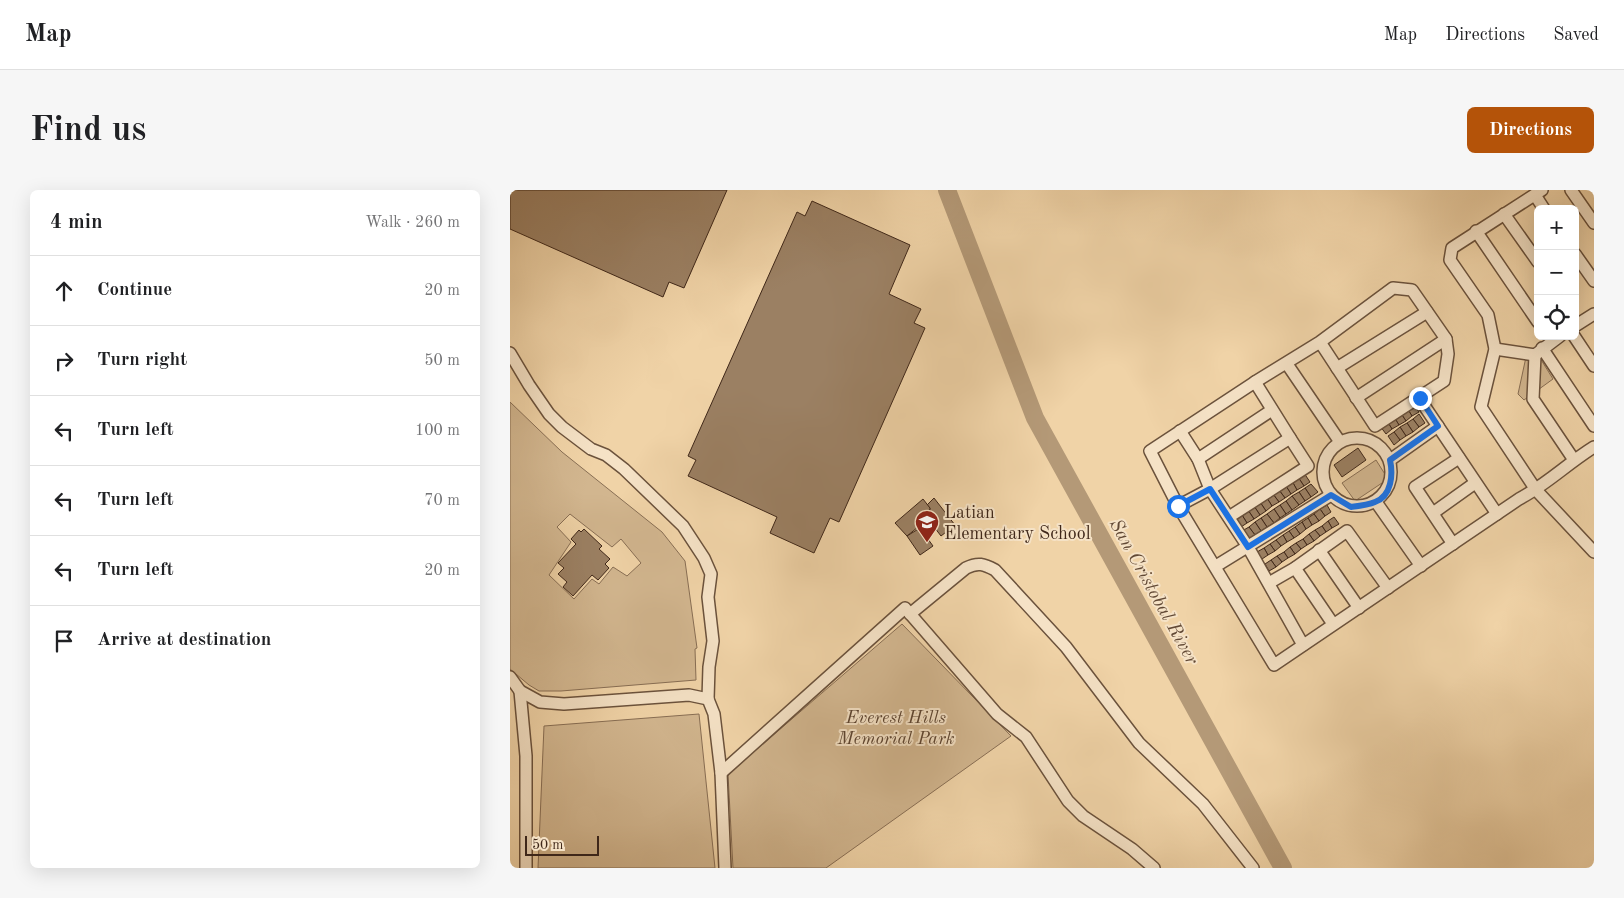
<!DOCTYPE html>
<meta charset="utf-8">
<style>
body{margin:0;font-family:"Old Standard TT",serif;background:#f6f6f6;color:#202124}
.controls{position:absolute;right:15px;top:15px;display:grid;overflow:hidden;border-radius:8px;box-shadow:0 5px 20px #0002}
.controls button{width:45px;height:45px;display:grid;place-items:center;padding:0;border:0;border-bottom:1px solid #e0e0e0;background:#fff;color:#202124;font:25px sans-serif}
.scale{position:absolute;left:15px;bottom:12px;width:74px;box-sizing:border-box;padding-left:5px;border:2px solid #3f2719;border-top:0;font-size:14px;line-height:18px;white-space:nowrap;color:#3f2719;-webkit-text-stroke:4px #f5e2c6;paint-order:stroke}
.stop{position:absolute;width:15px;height:15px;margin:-11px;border:4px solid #1a73e8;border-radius:50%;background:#fff}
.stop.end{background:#1a73e8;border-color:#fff;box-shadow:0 1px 5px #0008}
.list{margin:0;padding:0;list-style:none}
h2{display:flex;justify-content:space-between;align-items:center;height:65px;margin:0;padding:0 20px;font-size:21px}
h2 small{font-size:16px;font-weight:400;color:#757577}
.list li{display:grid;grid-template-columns:32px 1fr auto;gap:15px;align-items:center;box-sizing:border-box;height:70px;padding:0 20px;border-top:1px solid #e0e0e0}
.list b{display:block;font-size:19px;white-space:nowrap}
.list em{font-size:16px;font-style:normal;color:#757577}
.icon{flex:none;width:28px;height:28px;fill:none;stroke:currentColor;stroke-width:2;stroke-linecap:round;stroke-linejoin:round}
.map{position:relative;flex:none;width:1084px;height:678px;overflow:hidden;border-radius:8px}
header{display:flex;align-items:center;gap:30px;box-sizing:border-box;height:70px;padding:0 25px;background:#fff;border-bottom:1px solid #e0e0e0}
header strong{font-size:24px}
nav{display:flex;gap:28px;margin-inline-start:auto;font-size:18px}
.intro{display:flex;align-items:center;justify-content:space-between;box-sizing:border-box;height:120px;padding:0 30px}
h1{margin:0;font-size:35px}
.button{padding:12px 22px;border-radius:8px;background:#b45309;color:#fff;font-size:18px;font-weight:700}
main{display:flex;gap:30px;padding:0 30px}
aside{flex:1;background:#fff;border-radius:8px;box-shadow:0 5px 20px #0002}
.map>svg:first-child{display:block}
.green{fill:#d2b68f;stroke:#886e54;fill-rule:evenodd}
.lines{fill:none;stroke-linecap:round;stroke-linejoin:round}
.river{stroke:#b49977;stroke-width:18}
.building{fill:#9b8063;stroke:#3f2719}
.street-casing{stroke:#6b523c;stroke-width:14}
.street{stroke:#f5e2c6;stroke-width:11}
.route{stroke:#1a73e8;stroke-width:6}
.labels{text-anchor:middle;stroke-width:4;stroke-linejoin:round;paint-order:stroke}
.poi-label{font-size:18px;fill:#3f2719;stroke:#f5e2c6;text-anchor:start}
.park-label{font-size:18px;font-style:italic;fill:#5c4431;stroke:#f5e2c6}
.water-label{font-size:19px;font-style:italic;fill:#624935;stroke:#f5e2c6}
</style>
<header>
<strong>Map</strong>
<nav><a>Map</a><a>Directions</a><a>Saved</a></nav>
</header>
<div class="intro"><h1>Find us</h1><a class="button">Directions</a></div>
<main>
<aside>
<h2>4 min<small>Walk · 260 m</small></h2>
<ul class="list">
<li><svg class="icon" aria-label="ahead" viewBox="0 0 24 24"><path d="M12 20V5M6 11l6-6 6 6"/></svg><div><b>Continue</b></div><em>20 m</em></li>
<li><svg class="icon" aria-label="right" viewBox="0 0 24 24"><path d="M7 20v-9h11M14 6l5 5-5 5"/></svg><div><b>Turn right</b></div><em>50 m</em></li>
<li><svg class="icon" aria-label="left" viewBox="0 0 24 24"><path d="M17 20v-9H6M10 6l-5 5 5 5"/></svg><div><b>Turn left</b></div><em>100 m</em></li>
<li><svg class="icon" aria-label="left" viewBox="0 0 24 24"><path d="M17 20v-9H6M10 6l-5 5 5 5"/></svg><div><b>Turn left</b></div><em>70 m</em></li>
<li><svg class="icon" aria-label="left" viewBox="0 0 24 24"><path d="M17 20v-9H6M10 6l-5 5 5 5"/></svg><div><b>Turn left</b></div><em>20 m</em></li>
<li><svg class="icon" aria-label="arrive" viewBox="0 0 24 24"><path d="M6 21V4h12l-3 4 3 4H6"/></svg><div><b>Arrive at destination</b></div></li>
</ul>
</aside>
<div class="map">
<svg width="1084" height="678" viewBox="0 0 1084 678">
<rect width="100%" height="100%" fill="#f0d3a7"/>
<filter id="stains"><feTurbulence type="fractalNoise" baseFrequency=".004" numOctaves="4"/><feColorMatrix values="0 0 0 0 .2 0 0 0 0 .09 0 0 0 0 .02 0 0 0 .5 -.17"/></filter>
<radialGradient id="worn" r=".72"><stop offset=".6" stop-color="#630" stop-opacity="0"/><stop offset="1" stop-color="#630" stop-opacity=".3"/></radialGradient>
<g class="green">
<path d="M1025 160 1043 189 1014 210 1008 204 1016 167Z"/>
<path d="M0 212 52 262 152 342 175 371 187 458 185 459 186 490 51 501H29L19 495 0 479ZM60 324 102 357 111 349 131 373 117 386 103 377 89 394 82 389 64 409 39 385 61 352 47 337Z"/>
<path d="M866 270 878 289 845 311 832 293Z"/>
<path d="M392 434 501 546 316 678H223L218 584Z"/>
<path d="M189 524 205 678H28L34 536Z"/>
</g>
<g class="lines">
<path class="river" d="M437 0 525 228 773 678"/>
</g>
<g class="building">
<path d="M0 0H217L174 98 159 92 153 107 0 39Z"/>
<path d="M302 11 400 55 379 104 411 119 404 133 415 138 329 332 320 328 304 363 260 343 267 327 178 286 186 270 178 266 287 22 295 26Z"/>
<path d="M903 213 909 222 902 226 897 218Z"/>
<path d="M897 218 902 226 896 231 890 222Z"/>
<path d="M890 222 896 231 889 235 884 227Z"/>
<path d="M909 224 915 233 909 237 903 229Z"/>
<path d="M884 227 889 235 882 239 877 231Z"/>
<path d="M903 229 909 237 903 242 897 233Z"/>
<path d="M877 231 882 239 876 244 870 236Z"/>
<path d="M897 233 903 242 896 246 890 237Z"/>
<path d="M890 237 896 246 890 250 884 242Z"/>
<path d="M884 242 890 250 884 255 878 246Z"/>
<path d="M848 258 856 270 832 287 824 275Z"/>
<path d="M794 283 800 292 794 296 788 287Z"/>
<path d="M788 287 794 296 787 300 782 291Z"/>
<path d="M782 291 787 300 781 304 776 296Z"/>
<path d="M801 294 808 302 801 307 795 298Z"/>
<path d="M776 296 781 304 775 308 769 300Z"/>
<path d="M795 298 801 307 795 311 789 302Z"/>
<path d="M769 300 775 308 769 312 763 304Z"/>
<path d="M789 302 795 311 789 315 782 306Z"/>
<path d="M763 304 769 312 762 316 757 308Z"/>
<path d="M782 306 789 315 782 320 776 311Z"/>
<path d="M424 308 445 335 431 346 418 329 420 318 417 315Z"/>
<path d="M757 308 762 316 756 321 750 312Z"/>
<path d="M413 309 420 318 418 329 397 346 385 333Z"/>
<path d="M776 311 782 320 776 324 770 315Z"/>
<path d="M750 312 756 321 750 325 744 316Z"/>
<path d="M770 315 776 324 770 328 764 319Z"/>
<path d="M817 315 821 322 815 326 810 319Z"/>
<path d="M744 316 750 325 744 329 738 320Z"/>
<path d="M764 319 770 328 764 333 757 324Z"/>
<path d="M810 319 815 326 809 331 804 324Z"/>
<path d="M738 320 744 329 737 333 732 325Z"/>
<path d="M757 324 764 333 757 337 751 328Z"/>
<path d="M804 324 809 331 802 335 798 328Z"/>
<path d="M732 325 737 333 731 337 725 329Z"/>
<path d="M824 327 829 334 822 338 818 331Z"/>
<path d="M751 328 757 337 751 341 745 332Z"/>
<path d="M798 328 802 335 796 339 792 332Z"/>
<path d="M818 331 822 338 816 342 812 336Z"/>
<path d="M745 332 751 341 745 345 739 337Z"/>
<path d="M792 332 796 339 790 344 785 337Z"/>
<path d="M812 336 816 342 810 346 805 340Z"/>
<path d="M739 337 745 345 738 350 732 341Z"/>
<path d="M785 337 790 344 784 348 779 341Z"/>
<path d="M410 338 423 356 410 365 397 346Z"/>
<path d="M74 339 92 356 89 359 100 369 95 374 99 378 88 390 82 385 63 406 53 397 57 392 48 384 54 378 48 373 66 354 61 349 69 340 71 342Z"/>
<path d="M805 340 810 346 804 351 799 344Z"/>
<path d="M779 341 784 348 777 352 773 345Z"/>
<path d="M799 344 804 351 797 355 793 349Z"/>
<path d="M773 345 777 352 771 356 766 350Z"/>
<path d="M793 349 797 355 791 359 786 353Z"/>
<path d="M766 350 771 356 765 361 760 354Z"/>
<path d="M786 353 791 359 785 364 780 357Z"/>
<path d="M760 354 765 361 758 365 754 358Z"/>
<path d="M780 357 785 364 778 368 774 362Z"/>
<path d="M754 358 758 365 752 369 747 362Z"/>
<path d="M774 362 778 368 772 372 767 366Z"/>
<path d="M767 366 772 372 766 377 761 370Z"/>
<path d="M761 370 766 377 759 381 755 374Z"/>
</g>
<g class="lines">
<g class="street-casing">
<g id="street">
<path d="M1032 0 942 58 940 70 978 125 985 159 971 217 1026 300 1084 362"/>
<path d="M1061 0 1084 33"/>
<path d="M1025 5 1034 19"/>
<path d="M994 24 1028 72"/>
<path d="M966 41 1028 132"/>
<path d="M1065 64 1084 91"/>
<path d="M1065 136 1084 124"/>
<path d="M1064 146 1084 176"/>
<path d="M810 152 865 236 934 191 938 164 936 149 902 100 883 98 810 152 745 192 640 261 668 316 764 475 1009 309C1036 295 1058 273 1084 257"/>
<path d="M1032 158 1084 236"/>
<path d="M985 159 1025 165 1050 146"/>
<path d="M0 163 19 195 39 224 52 237 81 259 96 265 114 279 173 336 194 368 201 384 198 407 203 451 199 477 198 509"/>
<path d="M1025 165 1023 209 1064 270"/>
<path d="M777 174 830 252"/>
<path d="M827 178 917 122"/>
<path d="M846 208 936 149"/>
<path d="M909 208 987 324"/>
<path d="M670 241 688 269 700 299 738 357 793 455"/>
<circle cx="847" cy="282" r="34"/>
<path d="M688 269 762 220"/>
<path d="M880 270 928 236"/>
<path d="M866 312 911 376"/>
<path d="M668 316 700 299 780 248"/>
<path d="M923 323 965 293"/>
<path d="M719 327 798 276 780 248 745 192"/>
<path d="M943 354 905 297 949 268"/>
<path d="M809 360 849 418"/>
<path d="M706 376 821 305"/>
<path d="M785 378 823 434"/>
<path d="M759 393 785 378 837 341 878 398"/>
<path d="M400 424 456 378C468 372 474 374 485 380L556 457 629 553 693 614 743 678"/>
<path d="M0 487 10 501 30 512 54 514 179 505 198 509 204 524 211 583 215 678"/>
<path d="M10 501 16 566V678"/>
<path d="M211 583 395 418 487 524 516 547 558 611 573 626 622 659 644 678"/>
</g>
</g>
<use href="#street" class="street"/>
</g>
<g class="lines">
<path class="route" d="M668 316 700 299 738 357 821 305 841 317C849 316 858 315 865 312 882 306 883 284 880 270L928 236 910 208"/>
</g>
<defs>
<g id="school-pin" transform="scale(1.25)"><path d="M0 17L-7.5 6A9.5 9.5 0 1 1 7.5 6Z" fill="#8f2418" stroke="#f5e2c6"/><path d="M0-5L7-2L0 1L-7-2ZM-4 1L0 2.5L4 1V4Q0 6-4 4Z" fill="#fff"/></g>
</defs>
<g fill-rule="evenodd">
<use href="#school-pin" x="417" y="332"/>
</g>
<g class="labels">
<g class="poi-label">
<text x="434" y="328">Latian<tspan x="434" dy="21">Elementary School</tspan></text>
</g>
<g class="park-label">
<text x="386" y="533">Everest Hills<tspan x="386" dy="21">Memorial Park</tspan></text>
</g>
<g class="water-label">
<text transform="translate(645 401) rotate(61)" y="7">San Cristobal River</text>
</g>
</g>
<rect width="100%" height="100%" filter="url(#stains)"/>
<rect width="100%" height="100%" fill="url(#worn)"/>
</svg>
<div class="controls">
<button>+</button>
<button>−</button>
<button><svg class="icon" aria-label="locate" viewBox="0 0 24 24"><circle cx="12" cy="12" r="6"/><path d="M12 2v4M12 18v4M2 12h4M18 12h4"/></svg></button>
</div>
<div class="scale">50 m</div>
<div class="stop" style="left:668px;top:316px"></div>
<div class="stop end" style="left:910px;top:208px"></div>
</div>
</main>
